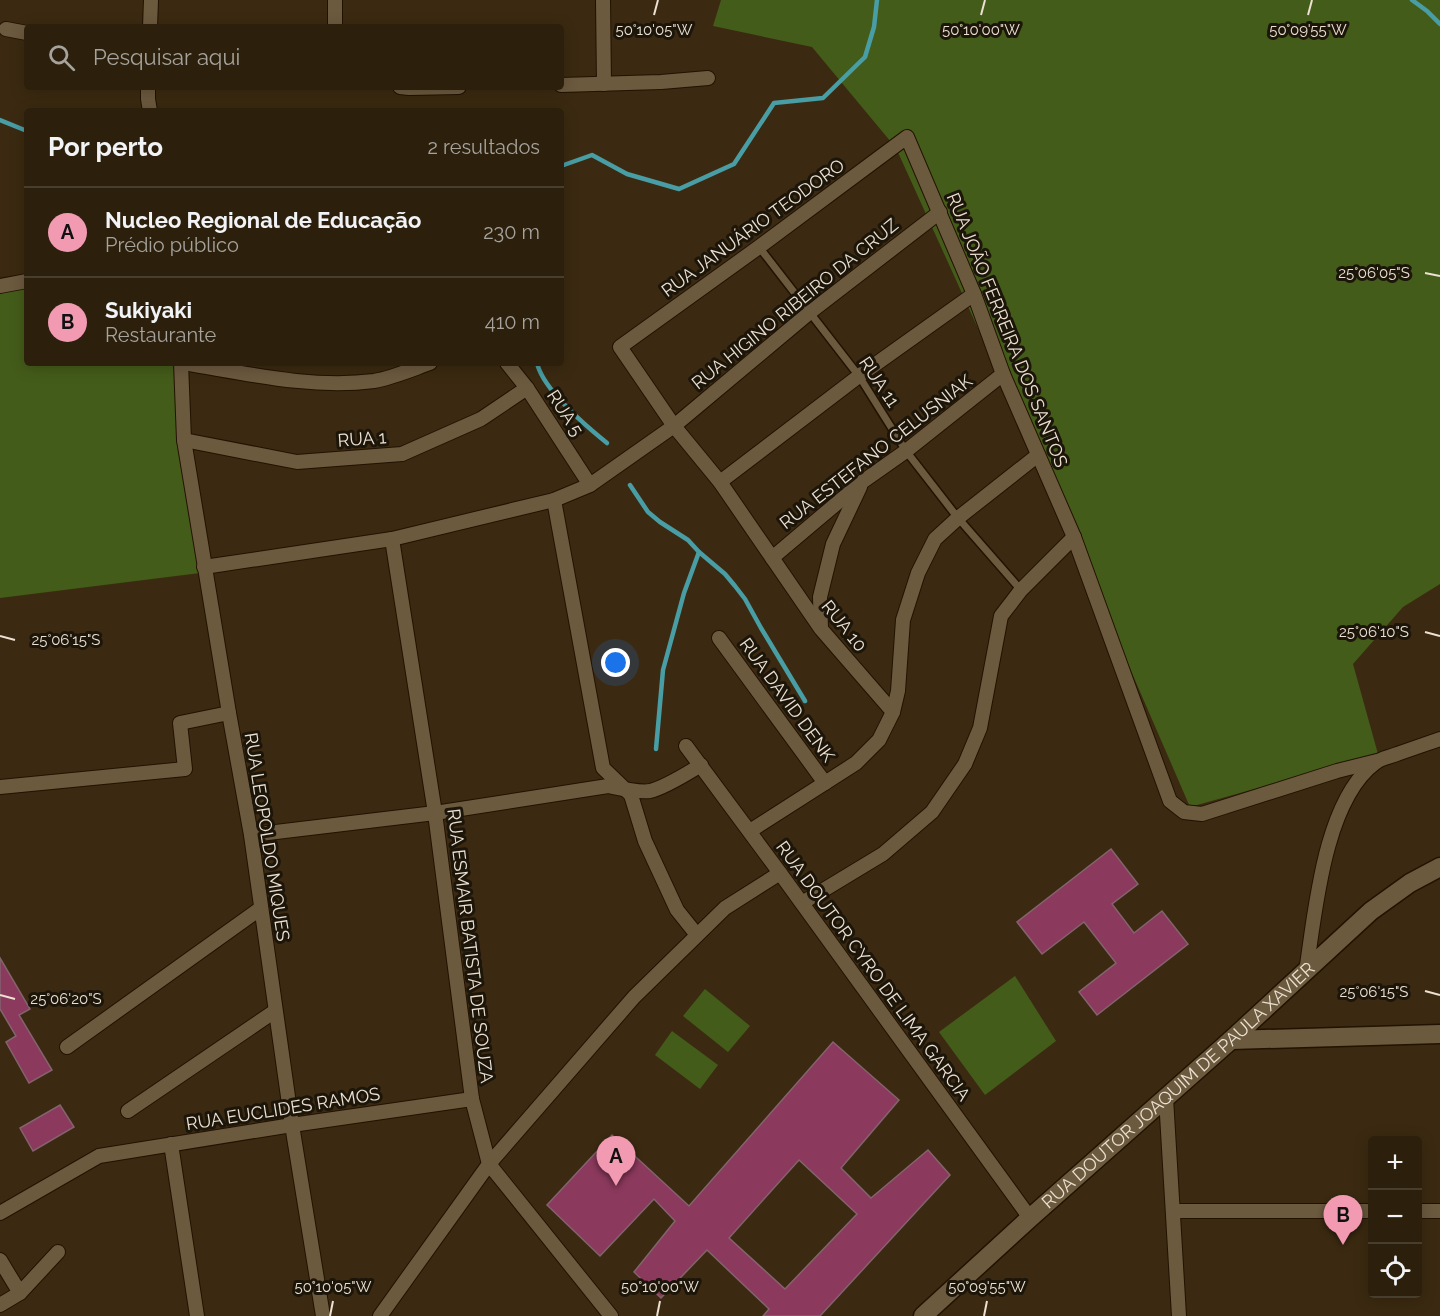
<!DOCTYPE html>
<html lang="pt">
<meta charset="utf-8">
<style>
body{margin:0;font-family:Raleway,sans-serif;background:#382d1b;color:#f1f3f6}
.controls{position:absolute;right:18px;bottom:18px;display:grid;overflow:hidden;border-radius:6px;box-shadow:0 3px 15px #0003}
.controls button{width:54px;height:54px;display:grid;place-items:center;padding:0;border:0;border-bottom:2px solid #483e2e;background:#2c200d;color:#f1f3f6;font:30px sans-serif}
.you{position:absolute;left:616px;top:663px;width:21px;height:21px;margin:-15px;border:4px solid #fff;border-radius:50%;background:#1a73e8;box-shadow:0 0 0 9px #1a73e833}
.badge{display:grid;place-items:center;width:39px;height:39px;border-radius:50%;background:#f19ab2;color:#111;font-size:20px;font-weight:700}
.pin{position:absolute;translate:-50% -50px;filter:drop-shadow(0 2px 3px #0008)}
.pin::after{content:'';position:absolute;top:32px;width:21px;height:18px;background:inherit;clip-path:polygon(0 0,100% 0,50% 100%)}
.list{margin:0;padding:0;list-style:none}
h2{display:flex;justify-content:space-between;align-items:center;height:78px;margin:0;padding:0 24px;font-size:26px}
h2 small{font-size:20px;font-weight:400;color:#a6a39d}
.list li{display:grid;grid-template-columns:39px 1fr auto;gap:18px;align-items:center;box-sizing:border-box;height:90px;padding:0 24px;border-top:2px solid #483e2e}
.list b{display:block;font-size:22px;white-space:nowrap}
.list p{margin:0;font-size:20px;white-space:nowrap;color:#a6a39d}
.list em{font-size:20px;font-style:normal;color:#a6a39d}
.icon{flex:none;width:33px;height:33px;fill:none;stroke:currentColor;stroke-width:2;stroke-linecap:round;stroke-linejoin:round}
.map{position:relative;flex:none;width:1440px;height:1316px;overflow:hidden}
.search{position:absolute;background:#2c200d;box-shadow:0 3px 15px #0003;left:24px;top:24px;width:540px;height:66px;display:flex;align-items:center;gap:15px;box-sizing:border-box;padding:0 21px;border-radius:6px;color:#a6a39d;font-size:22px}
.panel{position:absolute;background:#2c200d;box-shadow:0 3px 15px #0003;left:24px;top:108px;width:540px;height:258px;border-radius:6px}
.map>svg:first-child{display:block}
.green{fill:#445c1a}
.lines{fill:none;stroke-linecap:round;stroke-linejoin:round}
.stream{stroke:#489ea4;stroke-width:4.5}
.building{fill:#8b395c;stroke:#84636e;stroke-width:1.5;fill-rule:evenodd}
.service-casing{stroke:#221200;stroke-width:10}
.minor-casing{stroke:#221200;stroke-width:16}
.secondary-casing{stroke:#221200;stroke-width:21}
.service{stroke:#6c5a3f;stroke-width:7}
.minor{stroke:#6c5a3f;stroke-width:14}
.secondary{stroke:#6c5a3f;stroke-width:18}
.ticks{fill:none;stroke:#ece1d2;stroke-width:2}
.labels{text-anchor:middle;stroke-width:6;stroke-linejoin:round;paint-order:stroke}
.street-label{font-size:18px;fill:#ece1d2;stroke:#1c150a}
.ticks-label{font-size:15px;text-anchor:middle;fill:#ece1d2;stroke:#1c150a;stroke-width:6;stroke-linejoin:round;paint-order:stroke}
</style>
<div class="map">
<svg width="1440" height="1316" viewBox="0 0 1440 1316">
<rect width="100%" height="100%" fill="#3b2a11"/>
<g class="green">
<path d="M721 0H1440V584L1403 607 1353 664 1378 754 1190 807 1076 544 896 148 812 47 713 26Z"/>
<path d="M27 280V363H179L208 572 0 598V282Z"/>
<path d="M1015 976 1056 1041 985 1095 939 1032Z"/>
<path d="M705 989 750 1026 728 1052 683 1016Z"/>
<path d="M672 1031 718 1065 700 1089 655 1055Z"/>
</g>
<g class="lines">
<g class="stream">
<path d="M1412 0 1427 11 1440 24"/>
<path d="M0 120 27 131"/>
<path d="M561 166 592 155 627 174 679 189 734 164 774 103 823 98 865 57 874 27 877 0"/>
<path d="M537 363C543 389 586 426 607 443"/>
<path d="M630 485 648 512 660 522 688 540 699 552 725 574 735 586 745 599 761 628 805 701"/>
<path d="M656 749 663 670 684 593 699 552"/>
</g>
</g>
<g class="building">
<path d="M1111 849 1138 884 1112 904 1134 933 1162 911 1188 944 1097 1015 1079 992 1116 963 1084 922 1042 954 1017 922Z"/>
<path d="M0 958 30 1009 19 1015 52 1070 29 1083 6 1042 16 1036 0 1009Z"/>
<path d="M833 1042 899 1100 841 1168 871 1198 928 1150 950 1175 820 1316H763L769 1309 707 1250 661 1298 634 1272 675 1221 654 1199 600 1256 547 1205 612 1135 689 1206ZM799 1160 857 1214 785 1289 729 1238Z"/>
<path d="M60 1105 74 1127 33 1151 20 1128Z"/>
</g>
<g class="lines">
<g class="service-casing">
<path id="service" d="M759 247 859 376 906 451 958 518 1021 590"/>
</g>
<g class="minor-casing">
<g id="minor">
<path d="M603 0 604 84"/>
<path d="M150 27 151 0"/>
<path d="M335 27V0"/>
<path d="M6 29 27 33"/>
<path d="M561 85 661 82 708 78"/>
<path d="M148 87V99L150 111"/>
<path d="M400 87 409 88 459 87"/>
<path d="M0 286 27 281"/>
<path d="M181 363 184 440 229 713 251 835 292 1125 323 1316"/>
<path d="M183 363C245 373 310 389 374 381 392 378 413 369 430 363"/>
<path d="M507 363 527 388 590 485"/>
<path d="M184 440 297 462 402 454 481 419 527 388"/>
<path d="M720 482 859 376 974 294"/>
<path d="M554 500 603 768 631 795 645 841 677 910 697 935"/>
<path d="M392 539 435 813 472 1099 489 1164 611 1316"/>
<path d="M772 558 862 482 906 451 1003 374"/>
<path d="M204 567 392 539 554 500 590 485 674 426 809 313 940 212"/>
<path d="M821 628 820 597 833 544 860 487"/>
<path d="M719 638 825 783"/>
<path d="M893 712 821 629 720 482 674 426 620 347 759 247 907 137 974 294 1003 374 1074 537 1170 801 1184 812 1202 814 1337 771 1377 761"/>
<path d="M686 746 780 873 1030 1218"/>
<path d="M0 787 185 769 180 723 229 713"/>
<path d="M750 831 856 763 879 740 893 712 898 691 903 620 918 573 935 539 958 518 1038 455"/>
<path d="M251 835 435 813 608 786C618 788 639 793 650 791 664 788 688 773 701 765"/>
<path d="M802 903 883 854 932 812 965 764 980 728 1001 616 1021 590 1074 537"/>
<path d="M1306 972C1315 913 1324 801 1375 763 1381 758 1390 757 1397 754 1411 749 1426 744 1440 739"/>
<path d="M67 1047 261 908"/>
<path d="M1166 1098 1179 1316"/>
<path d="M128 1111 275 1011"/>
<path d="M171 1144 197 1316"/>
<path d="M1173 1211H1372"/>
<path d="M1418 1211H1440"/>
<path d="M0 1213 99 1156 292 1125 472 1099"/>
<path d="M0 1260 20 1293"/>
<path d="M0 1305 20 1293 58 1252"/>
<path d="M380 1316 489 1164 634 997 725 908 780 873"/>
</g>
</g>
<g class="secondary-casing">
<g id="secondary">
<path d="M1231 1040 1440 1034"/>
<path id="s1" d="M923 1316 1030 1218 1231 1040 1371 911 1410 883 1440 867"/>
</g>
</g>
<use href="#service" class="service"/>
<use href="#minor" class="minor"/>
<use href="#secondary" class="secondary"/>
</g>
<path class="ticks" d="M654 15 658 0M981 15 985 0M1308 15 1312 0M1425 273 1440 276M1425 632 1440 636M0 636 15 640M1425 991 1440 995M0 995 15 999M330 1316 333 1301M657 1316 660 1301M984 1316 987 1301"/>
<g class="labels">
<g class="street-label">
<text transform="translate(753 228) rotate(-36)" y="6">RUA JANUÁRIO TEODORO</text>
<text transform="translate(795 304) rotate(-39)" y="6">RUA HIGINO RIBEIRO DA CRUZ</text>
<text transform="translate(1007 330) rotate(68)" y="6">RUA JOÃO FERREIRA DOS SANTOS</text>
<text transform="translate(879 382) rotate(56)" y="6">RUA 11</text>
<text transform="translate(565 413) rotate(57)" y="6">RUA 5</text>
<text transform="translate(362 439) rotate(-4)" y="6">RUA 1</text>
<text transform="translate(876 452) rotate(-38)" y="6">RUA ESTEFANO CELUSNIAK</text>
<text transform="translate(844 626) rotate(51)" y="6">RUA 10</text>
<text transform="translate(787 700) rotate(54)" y="6">RUA DAVID DENK</text>
<text transform="translate(267 837) rotate(81)" y="6">RUA LEOPOLDO MIQUES</text>
<text transform="translate(470 946) rotate(83)" y="6">RUA ESMAIR BATISTA DE SOUZA</text>
<text transform="translate(873 971) rotate(54)" y="6">RUA DOUTOR CYRO DE LIMA GARCIA</text>
<text dy="6" stroke="none"><textPath href="#s1" startOffset="344">RUA DOUTOR JOAQUIM DE PAULA XAVIER</textPath></text>
<text transform="translate(283 1109) rotate(-9)" y="6">RUA EUCLIDES RAMOS</text>
</g>
</g>
<g class="ticks-label">
<text x="654" y="35">50°10'05"W</text>
<text x="981" y="35">50°10'00"W</text>
<text x="1308" y="35">50°09'55"W</text>
<text x="1374" y="278">25°06'05"S</text>
<text x="1374" y="637">25°06'10"S</text>
<text x="66" y="645">25°06'15"S</text>
<text x="1374" y="997">25°06'15"S</text>
<text x="66" y="1004">25°06'20"S</text>
<text x="333" y="1292">50°10'05"W</text>
<text x="660" y="1292">50°10'00"W</text>
<text x="987" y="1292">50°09'55"W</text>
</g>
</svg>
<div class="controls">
<button>+</button>
<button>−</button>
<button><svg class="icon" aria-label="locate" viewBox="0 0 24 24"><circle cx="12" cy="12" r="6"/><path d="M12 2v4M12 18v4M2 12h4M18 12h4"/></svg></button>
</div>
<div class="you"></div>
<div class="pin badge" style="left:616px;top:1186px">A</div>
<div class="pin badge" style="left:1343px;top:1245px">B</div>
<div class="search"><svg class="icon" aria-label="search" viewBox="0 0 24 24"><circle cx="10" cy="10" r="6"/><path d="M15 15l6 6"/></svg>Pesquisar aqui</div>
<section class="panel">
<h2>Por perto<small>2 resultados</small></h2>
<ul class="list">
<li><span class="badge">A</span><div><b>Nucleo Regional de Educação</b><p>Prédio público</p></div><em>230 m</em></li>
<li><span class="badge">B</span><div><b>Sukiyaki</b><p>Restaurante</p></div><em>410 m</em></li>
</ul>
</section>
</div>
